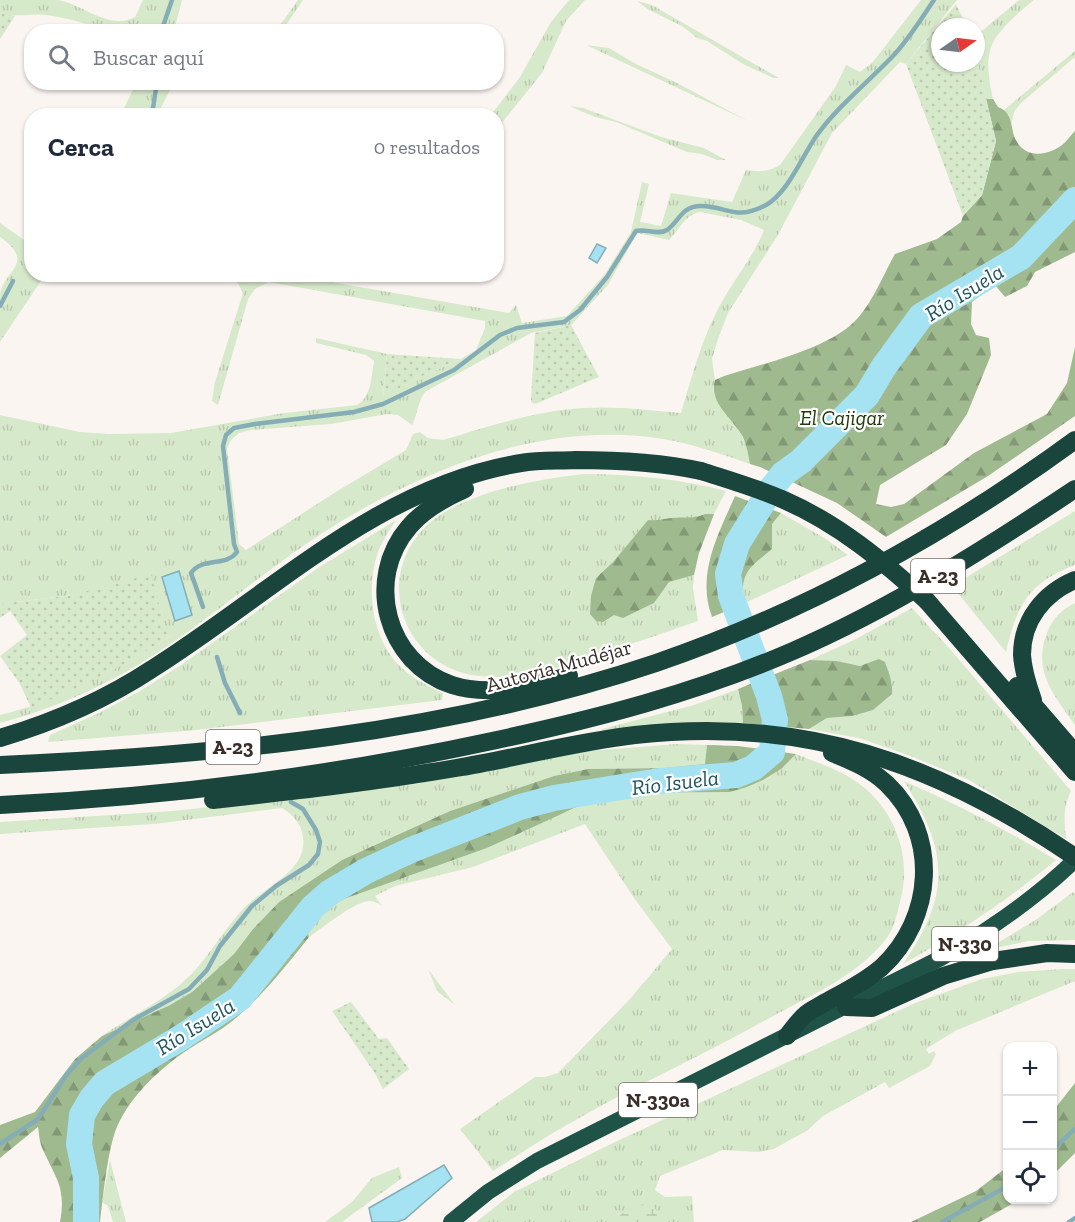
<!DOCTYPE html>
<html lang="es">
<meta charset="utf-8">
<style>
body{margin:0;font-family:"Zilla Slab",serif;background:#f2f2f3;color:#1f2937}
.controls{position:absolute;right:18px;bottom:18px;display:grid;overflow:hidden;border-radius:12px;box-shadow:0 2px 4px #0004}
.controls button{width:54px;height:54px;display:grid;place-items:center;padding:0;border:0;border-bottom:2px solid #e0e1e3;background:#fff;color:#1f2937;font:30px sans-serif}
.compass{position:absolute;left:931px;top:18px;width:54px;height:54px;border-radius:50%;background:#fff;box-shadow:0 2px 4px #0004;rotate:76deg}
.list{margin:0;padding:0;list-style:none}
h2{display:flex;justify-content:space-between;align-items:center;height:78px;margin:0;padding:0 24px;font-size:26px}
h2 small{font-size:20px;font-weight:400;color:#747a83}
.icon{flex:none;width:33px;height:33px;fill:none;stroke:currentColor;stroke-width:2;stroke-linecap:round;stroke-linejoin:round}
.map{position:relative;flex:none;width:1075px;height:1222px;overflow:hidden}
.search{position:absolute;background:#fff;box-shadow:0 2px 4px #0004;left:24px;top:24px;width:480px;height:66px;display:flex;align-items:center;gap:15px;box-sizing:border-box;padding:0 21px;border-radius:24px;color:#747a83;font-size:22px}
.panel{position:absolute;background:#fff;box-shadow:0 2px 4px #0004;left:24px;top:108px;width:480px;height:174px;border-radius:24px}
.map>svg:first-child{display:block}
.grass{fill:url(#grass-tufts);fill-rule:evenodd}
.forest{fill:url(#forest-firs)}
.wetland{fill:url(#wetland-marsh)}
.garden{fill:url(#garden-dots)}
.water{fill:#a5e3f3;stroke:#85adb6;stroke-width:1.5}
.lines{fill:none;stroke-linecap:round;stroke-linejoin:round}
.stream{stroke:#85adb6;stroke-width:4.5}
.river{stroke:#a5e3f3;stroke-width:26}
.trunk{stroke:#205348;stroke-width:16}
.motorway{stroke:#1a453c;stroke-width:18}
.motorway-bridge{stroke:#1a453c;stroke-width:18}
.labels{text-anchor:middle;stroke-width:4.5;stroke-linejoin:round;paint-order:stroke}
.shield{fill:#fff;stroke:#756d69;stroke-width:1.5}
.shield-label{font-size:20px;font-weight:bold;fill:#3a2e29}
.park-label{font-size:21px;font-style:italic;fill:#203909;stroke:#fff}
.street-label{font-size:21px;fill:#3a2e29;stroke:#fff}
.water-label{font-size:22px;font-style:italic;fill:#1f545f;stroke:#fff}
</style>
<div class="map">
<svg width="1075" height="1222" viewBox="0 0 1075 1222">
<defs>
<pattern id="grass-tufts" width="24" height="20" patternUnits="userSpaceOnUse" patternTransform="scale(1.5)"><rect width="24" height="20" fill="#d7e9cb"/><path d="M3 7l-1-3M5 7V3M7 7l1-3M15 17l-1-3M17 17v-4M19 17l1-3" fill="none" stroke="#b9c8ae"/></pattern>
<pattern id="forest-firs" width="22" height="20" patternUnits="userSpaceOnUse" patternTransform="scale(1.5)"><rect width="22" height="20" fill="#a0ba8f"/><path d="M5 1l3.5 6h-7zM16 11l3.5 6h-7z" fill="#839875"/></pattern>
<pattern id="wetland-marsh" width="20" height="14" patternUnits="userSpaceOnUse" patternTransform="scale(1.5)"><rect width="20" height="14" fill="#d7e9cb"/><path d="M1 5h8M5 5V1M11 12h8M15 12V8" fill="none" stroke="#b9c8ae"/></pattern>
<pattern id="garden-dots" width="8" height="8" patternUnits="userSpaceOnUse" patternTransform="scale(1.5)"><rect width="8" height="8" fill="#d7e9cb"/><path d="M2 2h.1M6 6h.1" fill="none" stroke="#b9c8ae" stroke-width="1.8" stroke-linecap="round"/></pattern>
</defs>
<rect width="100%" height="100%" fill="#fbf5f2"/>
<g class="grass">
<path d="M0 0C18 0 40 0 58 0 82 4 110 31 135 17L143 0H182L174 31C157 31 140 33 123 31 97 29 72 18 46 15 30 13 15 18 0 13Z"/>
<path d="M298 0H303L282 31H276Z"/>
<path d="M569 0H585L566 21 542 73 497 129 496 116 491 115 520 77 551 22Z"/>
<path d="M921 0H957L906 64 900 62 832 133 778 235 728 313 718 339 712 359 715 380 713 389 715 397 741 434 746 445 750 464C721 454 693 444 663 439 545 420 427 467 329 529 270 566 218 613 160 651 111 684 57 708 0 723V715C63 700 117 668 173 635L73 595 0 604V415L80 432 108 434 171 433 284 413 357 405C372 396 371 377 374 361L366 355 316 343V338L387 354 383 396 422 376 461 359 476 350 485 328V321L269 282 255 289 248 299 218 405 212 401 215 382 243 293 238 283 228 275H306L337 283 509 313 516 305 522 323 567 316 605 274 631 232 642 182 649 184 640 222 661 226 671 193 732 202 746 170C759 172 768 172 780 165L836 86 846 65 860 72 872 63ZM700 212 741 220 764 230C752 260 730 284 716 313 700 345 691 379 681 413 648 410 616 406 583 408 535 411 489 426 443 440L428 438 420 432 413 434 406 450 334 493 246 550 239 544 227 448 231 440 239 433 252 430 331 424 387 414 398 415 412 425C418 414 417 403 425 392L531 333 571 325 608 285 637 233 669 240C680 229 685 215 700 212Z"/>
<path d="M1019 0H1034C1020 11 993 34 990 51 986 66 990 84 993 99H986L976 55V33L983 30Z"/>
<path d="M637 1 652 5 779 78H773L743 64 707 41 697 38 682 26 649 10Z"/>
<path d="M586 45 609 48 634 63 677 83 748 121Z"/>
<path d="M1075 51V57L1021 103 1014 112 1011 125 1009 115 1004 110Z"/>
<path d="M136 83H174L157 115H121Z"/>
<path d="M569 106 583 108 661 137 704 148 726 160H717L702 154 687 152 616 122 595 117Z"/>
<path d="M0 223 27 242 31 234 32 274 45 275 0 342C0 327 0 309 0 294 4 270 37 263 0 237Z"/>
<path d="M584 474C633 474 679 479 726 491L714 514H705L693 519 673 518 659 522 648 520 613 562 596 578 614 615 661 591 668 582 694 575 693 588 698 621C669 631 641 641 612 650 570 665 524 681 479 676 400 667 370 571 433 520 471 491 538 479 584 474Z"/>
<path d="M1075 511V565C1028 583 1017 605 1006 652L952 586Z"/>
<path d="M781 513 826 539 848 555 743 604C741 570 749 569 772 549V523Z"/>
<path d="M396 520C390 530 382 541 378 552 365 590 372 642 403 669 415 680 428 686 443 693L442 700 197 730 48 742 50 735 101 712 140 691 181 665 318 568Z"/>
<path d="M1075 603V725C1054 695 1032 671 1047 633 1052 619 1062 609 1075 603Z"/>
<path d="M912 608 950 649 1071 791C1063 808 1064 821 1066 839L969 780 908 755 859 738 809 729 827 718 852 716 892 685 885 663 860 666 837 661 810 660 856 639Z"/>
<path d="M738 689 742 706 743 723C693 720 651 725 602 733V729L694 705Z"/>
<path d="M677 744 707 745 705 764 664 768 588 769 554 776 450 811 342 860 279 902 253 929 234 954 192 992 170 1005 102 1036C128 1018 159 1003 183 982 207 961 222 931 244 908 264 887 308 871 303 837 301 823 293 815 282 808L154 824 0 834V822L173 811 416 784 549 757 588 751Z"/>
<path d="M796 754C815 762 836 768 854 780 891 804 911 850 902 893 898 910 895 930 883 943 853 978 806 998 766 1020 703 1055 637 1085 574 1121 546 1136 520 1154 493 1171L460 1129 535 1077H545L558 1073 629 1000 672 949 634 898 585 824 473 867 395 886 375 896 382 906C378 903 374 901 368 901 351 904 324 927 309 937L306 929 328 909 344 899 487 848 539 823 600 798 625 793 730 792 781 769Z"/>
<path d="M904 781C957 804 1007 830 1056 860 1008 900 958 933 903 964 951 895 949 851 904 781Z"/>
<path d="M1073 892 1075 894V940L1029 941 986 950 1037 919Z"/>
<path d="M428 969 455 1005 437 991Z"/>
<path d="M1062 969H1075V981L955 1031 926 1049 929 1054 934 1051 936 1054 930 1066 889 1088 885 1082 823 1116 808 1130 774 1149 759 1152 723 1150 660 1176 655 1190 665 1197 692 1196 694 1222H476L514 1192 615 1142 915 1003 982 979 1018 972Z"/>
<path d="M110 1160 126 1222H113L108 1206 102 1202Z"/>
<path d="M399 1167 402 1178 342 1222H325L352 1202 372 1178Z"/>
</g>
<g class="forest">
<path d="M986 99H993L998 107C1015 113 1009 129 1017 142 1027 159 1049 155 1062 145 1067 141 1071 135 1075 131V252L1035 272 1027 286 1005 297 995 285 972 302 971 324 976 335 989 338 991 355 967 414 946 445 880 485 876 504 891 507 904 504 974 453 1047 414 1067 383 1075 347V416L988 476 886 537 837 503 760 467 750 464C748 455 747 446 743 437 733 418 708 403 715 380L724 376C762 364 828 349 855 321 872 304 883 275 895 254L937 239 961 222 963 216 982 195 996 141Z"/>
<path d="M735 496 781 513 772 524V549C749 569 741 570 743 604L712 617C696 574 718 535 735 496Z"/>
<path d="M705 514H714L699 553 694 575 669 582 654 603 623 618 614 615 603 622 596 621 590 614 591 596 596 578 613 562 648 520C657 521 662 519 672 518 685 516 691 520 705 514Z"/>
<path d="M879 659 885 662C889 673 893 683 892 694L873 710 852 716 827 718 809 729 743 723 742 706 738 689 810 660 837 661 860 666Z"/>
<path d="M707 745 738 746 796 754 781 769 763 780 747 787 730 792 625 793 581 805 487 848 344 899 328 909 307 929 309 937C286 966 264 994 236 1018 220 1032 200 1041 183 1053 155 1073 127 1100 115 1132 107 1156 103 1197 100 1222H60C67 1185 54 1177 41 1145 39 1139 39 1133 38 1127L0 1158V1125L35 1112 75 1059 102 1036 170 1005 192 992 234 954 253 929 279 902 342 860 450 811 554 776 588 769 664 768 705 764Z"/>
<path d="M1075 1083V1153L1053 1175V1111Z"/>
<path d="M1007 1167 1008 1200H1019L980 1222H911L976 1191Z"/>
</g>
<path class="wetland" d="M648 1202 652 1203 656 1210 658 1222H617L621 1214Z"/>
<g class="garden">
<path d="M956 4 967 27H940V63H976V55L996 141 982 195 963 216 906 64Z"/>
<path d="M0 13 15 16 0 39Z"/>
<path d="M571 325 599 377 535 404 531 402V398L535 333Z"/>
<path d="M387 354 461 359 422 376 383 397Z"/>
<path d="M151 574 165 628 173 635 100 678 31 708 20 684 0 656 27 635 10 611 0 618V604L73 595Z"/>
<path d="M351 1002 379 1039 387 1038 409 1069 383 1089 374 1072 332 1011Z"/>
</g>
<g class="water">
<path d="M597 244 606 248 597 263 589 258Z"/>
<path d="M179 571 192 615 175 621 162 577Z"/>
<path d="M444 1165 452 1178 405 1219 397 1222H372L369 1208Z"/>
</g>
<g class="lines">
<g class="stream">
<path d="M161 32 172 0"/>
<path d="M149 116 153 108 157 82"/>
<path d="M0 306 13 281"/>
<path d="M203 607 191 573C202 557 226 567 237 552L234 544 223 446 226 435 234 428 255 424 354 412 383 404 454 370 500 335 517 328 564 322 580 310 607 277 636 231C646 228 657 236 667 230 679 222 681 207 699 206 726 205 735 222 766 205 788 193 802 156 817 135 838 106 868 82 893 56 909 39 921 19 934 0"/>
<path d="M217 657 225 683 240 713"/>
<path d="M0 1144 38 1119 67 1074 82 1058 133 1020 189 989 207 970 220 946 252 906 276 886 309 865 318 854 320 842 316 830 303 809 291 802"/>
<path d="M1052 1150 1075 1129"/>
<path d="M942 1222 1008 1186"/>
<path d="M1069 1222 1075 1218"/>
</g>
<path class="river" d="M86 1222V1178L79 1144 82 1115 92 1098 105 1083 182 1037 240 998 313 907 329 893 366 871 411 850 520 807 554 798 659 781 736 775 753 768 772 752 775 720 769 696 731 596 728 574 737 544 771 489 783 474 801 461 867 395 883 368 921 316 1021 257 1075 200"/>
<path class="trunk" d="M451 1222 488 1192 537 1161 941 958C989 930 1035 899 1075 860"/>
<g class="motorway">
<path d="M465 489C445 498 423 510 409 527 364 579 386 663 452 685 489 697 533 686 569 676"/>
<path d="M927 601 1075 772"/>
<path d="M1017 686 1075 753"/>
<path d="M1033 700C1028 686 1023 671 1022 655 1022 620 1044 593 1075 580"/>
<path d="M0 738C54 722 105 700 152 669 270 595 378 486 521 463 539 460 557 461 575 460 618 460 659 462 701 471"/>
<path d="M0 765C219 755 448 733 656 663 805 612 948 533 1075 440"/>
<path d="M213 800C294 791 375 782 456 768 516 758 575 742 635 735 804 716 937 763 1075 857"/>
<path d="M0 805C166 797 330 776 492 741 595 719 696 693 793 651 892 608 985 549 1075 489"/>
<path d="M846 1007 872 1008 943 976 993 961 1047 953 1075 954"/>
<path d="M787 1036C793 1029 798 1021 805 1015 810 1010 818 1007 824 1003 844 992 865 982 882 967 934 918 940 835 887 784 871 769 852 761 832 753"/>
</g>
<path class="motorway-bridge" d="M701 471C729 480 757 488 784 500 839 524 883 561 927 601"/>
</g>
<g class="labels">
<g class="shield">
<rect x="911" y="559" width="54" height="34" rx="4.5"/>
<rect x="206" y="730" width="54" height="34" rx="4.5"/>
<rect x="932" y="927" width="66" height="34" rx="4.5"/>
<rect x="619" y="1083" width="78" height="34" rx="4.5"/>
</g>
<g class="shield-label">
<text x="938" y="583">A-23</text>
<text x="233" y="754">A-23</text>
<text x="965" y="951">N-330</text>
<text x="658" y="1107">N-330a</text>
</g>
<g class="park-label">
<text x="842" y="425">El Cajigar</text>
</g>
<g class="street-label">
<text transform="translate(559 666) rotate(-15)" y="7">Autovía Mudéjar</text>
</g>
<g class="water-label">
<text transform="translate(964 292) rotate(-32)" y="8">Río Isuela</text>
<text transform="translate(675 782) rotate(-7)" y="8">Río Isuela</text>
<text transform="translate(195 1026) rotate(-32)" y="8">Río Isuela</text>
</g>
</g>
</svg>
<div class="controls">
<button>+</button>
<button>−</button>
<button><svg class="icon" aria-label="locate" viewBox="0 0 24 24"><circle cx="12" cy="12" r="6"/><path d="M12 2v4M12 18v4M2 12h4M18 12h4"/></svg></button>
</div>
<svg class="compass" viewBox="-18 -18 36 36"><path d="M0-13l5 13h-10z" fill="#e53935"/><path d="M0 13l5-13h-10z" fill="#747a83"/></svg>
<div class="search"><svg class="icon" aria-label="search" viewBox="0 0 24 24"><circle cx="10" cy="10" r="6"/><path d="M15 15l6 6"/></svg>Buscar aquí</div>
<section class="panel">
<h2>Cerca<small>0 resultados</small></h2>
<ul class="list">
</ul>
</section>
</div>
